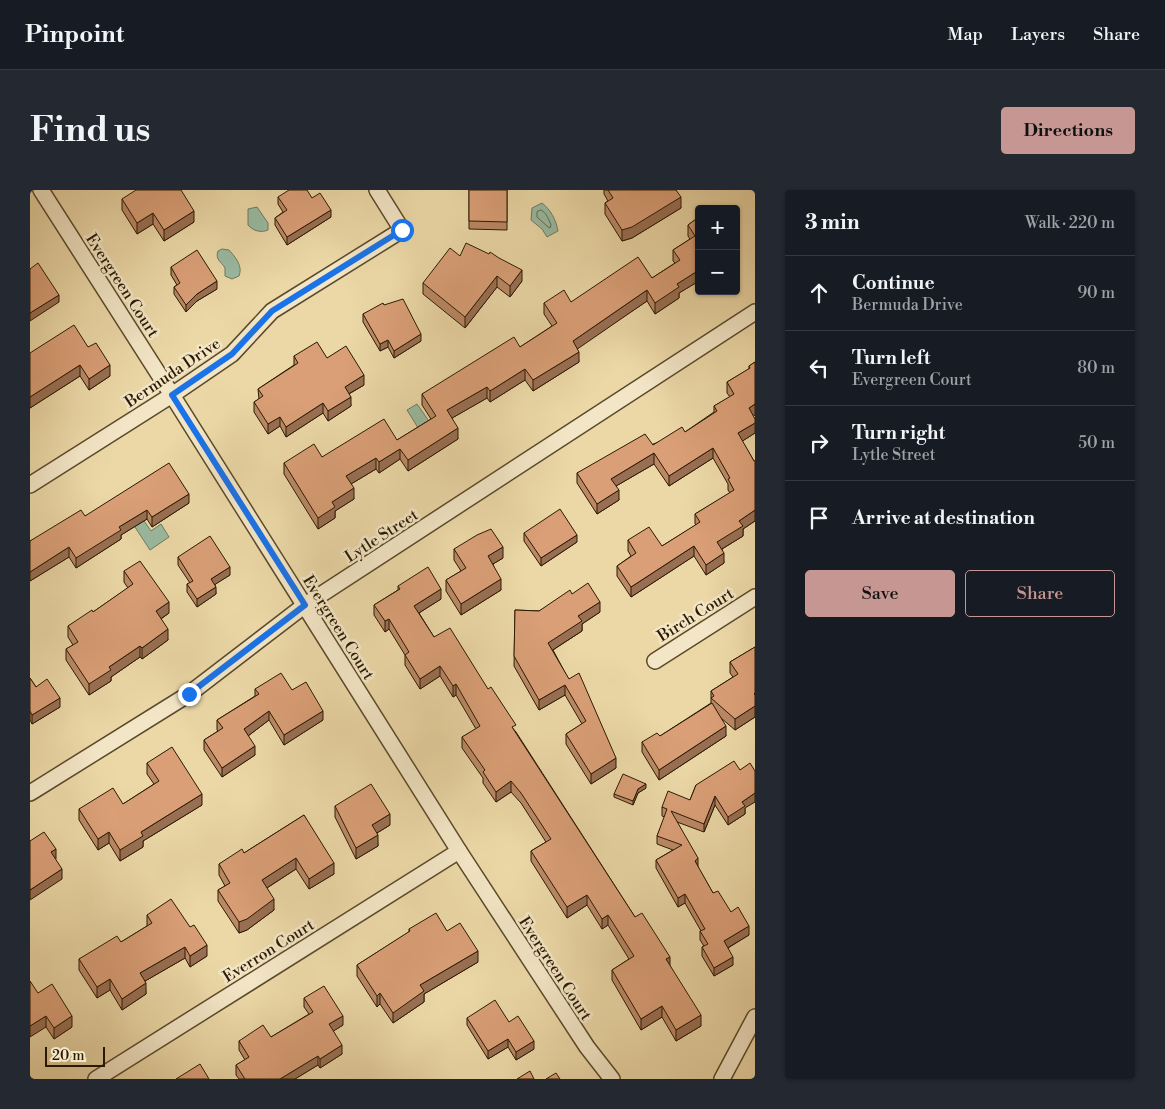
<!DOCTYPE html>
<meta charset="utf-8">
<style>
body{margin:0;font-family:"Libre Bodoni",serif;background:#242831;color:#f1f3f6}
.controls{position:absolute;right:15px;top:15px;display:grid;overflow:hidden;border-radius:5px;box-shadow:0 1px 4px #0004}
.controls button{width:45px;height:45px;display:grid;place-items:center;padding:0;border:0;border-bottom:1px solid #363941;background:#171b24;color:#f1f3f6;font:25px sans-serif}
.scale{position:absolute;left:15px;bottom:12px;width:60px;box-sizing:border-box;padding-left:5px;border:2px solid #2a1a02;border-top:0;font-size:14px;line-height:18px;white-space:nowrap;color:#2a1a02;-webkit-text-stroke:4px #f3e6c6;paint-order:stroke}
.stop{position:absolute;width:15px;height:15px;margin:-11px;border:4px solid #1a73e8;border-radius:50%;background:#fff}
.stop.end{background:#1a73e8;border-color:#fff;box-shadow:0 1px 5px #0008}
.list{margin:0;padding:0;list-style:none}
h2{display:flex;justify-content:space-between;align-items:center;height:65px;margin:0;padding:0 20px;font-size:21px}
h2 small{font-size:16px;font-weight:400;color:#9ea1a6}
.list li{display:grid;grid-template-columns:32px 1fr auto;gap:15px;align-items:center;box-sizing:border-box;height:75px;padding:0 20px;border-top:1px solid #363941}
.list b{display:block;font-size:19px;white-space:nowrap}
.list p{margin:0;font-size:16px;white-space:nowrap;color:#9ea1a6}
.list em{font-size:16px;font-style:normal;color:#9ea1a6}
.actions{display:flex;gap:10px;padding:15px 20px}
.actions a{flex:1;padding:11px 0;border:1px solid #c59692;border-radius:5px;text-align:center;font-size:18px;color:#c59692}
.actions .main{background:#c59692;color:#111}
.icon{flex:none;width:28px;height:28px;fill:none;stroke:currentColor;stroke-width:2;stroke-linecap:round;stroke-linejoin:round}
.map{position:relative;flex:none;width:725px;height:889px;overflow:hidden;border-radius:5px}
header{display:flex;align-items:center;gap:30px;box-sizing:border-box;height:70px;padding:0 25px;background:#171b24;border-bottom:1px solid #363941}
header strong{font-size:24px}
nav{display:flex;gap:28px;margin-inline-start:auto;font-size:18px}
.intro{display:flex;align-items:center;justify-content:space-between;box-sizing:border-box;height:120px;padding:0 30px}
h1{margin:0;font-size:35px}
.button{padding:12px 22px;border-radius:5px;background:#c59692;color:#111;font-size:18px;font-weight:700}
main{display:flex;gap:30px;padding:0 30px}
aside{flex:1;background:#171b24;border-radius:5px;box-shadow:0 1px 4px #0004}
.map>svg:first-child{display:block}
.water{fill:#9abba2;stroke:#6d7b62}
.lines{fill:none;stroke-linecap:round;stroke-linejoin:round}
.shore{stroke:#626a52;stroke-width:1}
.street-casing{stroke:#5a4a2b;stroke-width:18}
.street{stroke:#f3e6c6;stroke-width:15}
.wall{fill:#bb8966;stroke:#2a1a02}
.shaded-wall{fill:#996f53;stroke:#2a1a02}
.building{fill:#da9f77;stroke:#2a1a02}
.route{stroke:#1a73e8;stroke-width:6}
.labels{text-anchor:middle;stroke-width:5;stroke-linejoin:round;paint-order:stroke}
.street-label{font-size:16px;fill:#2a1a02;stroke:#f3e6c6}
</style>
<header>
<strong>Pinpoint</strong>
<nav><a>Map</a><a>Layers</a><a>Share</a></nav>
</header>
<div class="intro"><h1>Find us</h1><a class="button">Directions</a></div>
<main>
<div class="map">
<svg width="725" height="889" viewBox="0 0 725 889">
<rect width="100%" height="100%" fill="#ecd8a7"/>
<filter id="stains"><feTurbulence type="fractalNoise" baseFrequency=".004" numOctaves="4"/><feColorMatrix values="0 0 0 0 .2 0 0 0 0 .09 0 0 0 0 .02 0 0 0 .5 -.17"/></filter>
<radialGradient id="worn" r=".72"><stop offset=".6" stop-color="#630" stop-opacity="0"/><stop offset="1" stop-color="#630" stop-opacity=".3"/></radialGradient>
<g class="water">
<path d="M512 13C521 20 526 30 528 41L517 47 512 39 501 30 502 18Z"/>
<path d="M227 17 238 33V40C231 43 223 41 218 35V19Z"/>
<path d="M192 59 199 60C206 68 213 76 209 86L202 89 195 86V78C191 71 185 70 188 61Z"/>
<path d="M387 214 401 234 390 241 377 220Z"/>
<path d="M112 328 121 341 131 334 139 347 120 360 103 334Z"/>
</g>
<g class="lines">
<path class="shore" d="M511 20C516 22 519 30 521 35L520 38 518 37 507 27V22Z"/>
<g class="street-casing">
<g id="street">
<path d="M11 0 142 205 429 661 557 857 582 889"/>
<path d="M0 295 142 205 202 164 242 121 372 40 347 0"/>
<path d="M625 471 725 407"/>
<path d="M0 603 159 504 275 415 725 122"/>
<path d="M66 889 429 661"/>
<path d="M692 889 725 827"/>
</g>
</g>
<use href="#street" class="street"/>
</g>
<g class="wall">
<path d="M439 0H477V40L439 39Z"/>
<path d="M574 0H646L651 18 602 48 592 51 575 24V13L578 11 574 4Z"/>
<path d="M248 7 282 8 301 27 257 55 245 35V28L253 22 248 14Z"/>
<path d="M92 9 164 32 134 51 123 34 107 44 92 20Z"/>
<path d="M669 27V91L649 103V108L625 124 617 111 547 158 549 172 503 201 495 190 460 212 457 208 422 228 428 249 378 281 370 269 349 283 346 279 321 294 324 309 305 321V328L288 339 254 284V273L292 267 367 250 401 229 392 215V204L490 157 522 136 514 124V113L541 112 622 88 645 73 643 71V60L660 49 658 46V35Z"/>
<path d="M430 66 492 91 480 107 467 97 435 138 393 104V93Z"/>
<path d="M141 77 187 99 167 111 156 122 144 104V97L147 95 141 85Z"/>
<path d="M354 115 391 151 364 168 358 157 350 161 333 132V124Z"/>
<path d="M58 157 80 186 59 200 50 186 0 218Z"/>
<path d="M264 166 297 168 334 195 319 204 321 216 298 231 293 223 256 247 250 236 238 244 224 222V212L229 209 228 199 264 175Z"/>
<path d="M725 172 723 226 725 229V243L712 251 724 271H725V331L713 339V346L692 359 694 373 676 385 664 366 601 407 587 386V376L601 366 598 361V350L632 356 666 335 665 334V324L700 303 698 300V294L683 268 639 296 624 274 586 296 589 310 567 324 547 293V283L655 242 684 222V216L700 207 697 203V192L719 179V176Z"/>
<path d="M159 313 122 337 117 329 91 345V349L46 378 39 367 0 391V351L55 326Z"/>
<path d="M494 343 547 352 511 376 494 351Z"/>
<path d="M424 359 473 368 463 374 471 400 431 425 416 401V390L431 381 424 370Z"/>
<path d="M148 367 200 385 185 394 186 404 167 417 157 402V394L160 393 148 375Z"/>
<path d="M94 381 139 423 131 429 138 450 112 469 110 467 81 487V491L59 505 36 470V459L43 455 38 447V436L63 422 98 398 94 392Z"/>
<path d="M368 396 411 409 389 423 404 447 486 542 605 727 640 776 671 836 646 851 632 827 611 840 582 790V780L599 769 578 735 572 739 557 715 537 728 501 671V661L516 652 491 613 481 602 466 612 453 593V588L432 558V547L446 539 426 505 423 507 410 486 390 499 375 475V465L359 439 355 442 344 425V415L368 400Z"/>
<path d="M542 404 570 422 552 434V441L523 460 586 578 561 594 536 554V544L552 534 535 505 509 520 484 476 485 420 509 421Z"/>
<path d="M725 457V527L705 540 691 528 696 546 629 590 612 562V552L630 546 681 513V501L703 487 700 483V472Z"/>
<path d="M0 488 6 497 30 517 2 534 0 530Z"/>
<path d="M225 499 262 500 293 530 254 555 239 530 218 546 225 565 192 587 174 560V550L188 541 187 540V530L225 506Z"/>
<path d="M117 573 172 615 113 651V657L90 671 79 653 68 660 49 630V619L93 614 124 594 117 584Z"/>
<path d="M666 595 715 618V624L698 635 685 615 674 642 647 632 668 677 683 703 701 722 719 745 698 758 703 775 684 786 672 766V757L674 756 670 750V741H671L655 713 648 717 626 678V670L643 660 627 654V646L635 627 632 626V617L660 610Z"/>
<path d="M616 598 608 603 603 615 584 607V604Z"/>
<path d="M305 616 360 635 347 643 348 656 326 669 305 627Z"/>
<path d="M274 625 304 684 279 699 266 679 237 698 244 720 217 740 209 743 188 711V700L195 696 189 685V674L214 663Z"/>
<path d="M117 725 177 766 160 777 155 768 115 791 116 804 92 820 80 800 67 808 49 780V769L91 752 117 736Z"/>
<path d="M379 739 417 741 448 772 394 804V812L363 833 350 814 347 817 327 786V775L379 742Z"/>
<path d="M8 803 42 837 24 849 16 837Z"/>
<path d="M274 808 313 835 303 841 312 864 290 878 288 875 265 889H209L206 885V875L215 870 209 860V851L241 847 279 824 274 817Z"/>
<path d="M437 828 479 832 504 859 486 870 478 857 458 869 437 835Z"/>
</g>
<g class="shaded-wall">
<path d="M651 7V18L602 48 592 51V40Z"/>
<path d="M301 20V27L257 55V47Z"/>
<path d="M164 21V32L134 51V40Z"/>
<path d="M123 23V34L107 44V33Z"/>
<path d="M492 80V91L480 107V96Z"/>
<path d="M669 80V91L649 103V108L625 124V113L647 94Z"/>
<path d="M467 86V97L435 138V127Z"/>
<path d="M187 91V99L167 111 156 122V115L167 104Z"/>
<path d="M617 100V111L543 162V151Z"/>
<path d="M29 105V112L0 131V123Z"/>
<path d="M391 144V151L364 168V161Z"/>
<path d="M358 150V157L350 161V154Z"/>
<path d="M549 162V172L503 201V190Z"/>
<path d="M50 175V186L0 218V207Z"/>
<path d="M80 175V186L59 200V189Z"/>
<path d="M495 179V190L460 212V201Z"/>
<path d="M334 185V195L315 206V197Z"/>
<path d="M457 197V208L417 231V220Z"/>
<path d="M321 207V216L298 231V221Z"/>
<path d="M293 213V223L256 247V237Z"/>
<path d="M725 214V225L719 229V218Z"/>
<path d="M250 227V236L238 244V234Z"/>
<path d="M725 233V243L708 254V243Z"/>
<path d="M428 238V249L378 281V270Z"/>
<path d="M683 258V268L639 296V286Z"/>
<path d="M370 259V269L349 283V272Z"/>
<path d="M624 263V274L581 299V289Z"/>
<path d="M346 268V279L316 297V286Z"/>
<path d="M324 298V309L305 321V328L288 339V328L302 312Z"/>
<path d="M589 300V310L567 324V314Z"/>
<path d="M159 304V313L122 337V327Z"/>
<path d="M117 320V329L91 345V349L46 378V368L89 337Z"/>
<path d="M725 320V331L713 339V346L687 362V352L709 331Z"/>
<path d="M547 345V352L511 376V368Z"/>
<path d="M664 356V366L601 407V397Z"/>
<path d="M39 357V367L0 391V382Z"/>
<path d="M473 357V368L458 377V366Z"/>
<path d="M694 363V373L676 385V375Z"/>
<path d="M200 377V385L181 397V389Z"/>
<path d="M471 389V400L431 425V414Z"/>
<path d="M186 397V404L167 417V409Z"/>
<path d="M411 399V409L384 426V416Z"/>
<path d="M139 412V423L126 432V421Z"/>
<path d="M570 412V422L552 434V441L518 463V453L548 426Z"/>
<path d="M359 429V439L355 442V431Z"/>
<path d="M138 439V450L112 469V458Z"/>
<path d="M110 456V467L81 487V491L59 505V494L79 477Z"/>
<path d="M410 476V486L390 499V489Z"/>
<path d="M426 494V505L423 507V496Z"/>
<path d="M535 495V505L509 520V510Z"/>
<path d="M30 508V517L2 534V525Z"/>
<path d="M725 516V527L705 540V529Z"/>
<path d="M239 521V530L214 549V539Z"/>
<path d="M293 521V530L254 555V545Z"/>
<path d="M696 536V546L629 590V580Z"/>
<path d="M225 556V565L192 587V578Z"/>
<path d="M586 568V578L561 594V584Z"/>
<path d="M481 591V602L466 612V602Z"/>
<path d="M616 594V598L608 603 603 615V611L608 599Z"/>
<path d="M725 603V612L715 618V624L698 635V627L712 612Z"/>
<path d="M172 604V615L113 651V657L90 671V660L111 642Z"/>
<path d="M685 606V615L674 642V634Z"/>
<path d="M360 624V635L342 646V635Z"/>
<path d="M79 642V653L68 660V649Z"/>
<path d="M348 645V656L326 669V658Z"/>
<path d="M26 659V669L21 672V662Z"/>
<path d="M266 668V679L232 701V690Z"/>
<path d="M668 668V677L665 671Z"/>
<path d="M304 673V684L279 699V689Z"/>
<path d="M32 679V689L0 710V700Z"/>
<path d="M655 704V713L648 717V708Z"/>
<path d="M557 705V715L537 728V717Z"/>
<path d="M244 709V720L217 740 209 743V732Z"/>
<path d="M578 725V735L572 739V729Z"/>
<path d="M719 736V745L694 760V751Z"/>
<path d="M177 755V766L160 777V766Z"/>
<path d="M155 757V768L110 794V783Z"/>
<path d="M448 761V772L394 804V812L363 833V823L390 795Z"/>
<path d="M640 767V777L636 769Z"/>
<path d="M703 767V775L684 786V778Z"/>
<path d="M80 789V800L67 808V797Z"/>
<path d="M116 793V804L92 820V809Z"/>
<path d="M350 803V814L347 817V806Z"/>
<path d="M632 816V827L611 840V829Z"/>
<path d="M671 825V836L646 851V840Z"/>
<path d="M16 826V837L0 847V836Z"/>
<path d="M42 826V837L24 849V838Z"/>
<path d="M313 826V835L299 844V834Z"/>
<path d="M478 849V857L458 869V861Z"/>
<path d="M504 851V859L486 870V862Z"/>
<path d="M312 855V864L290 878V869Z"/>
<path d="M288 866V875L265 889H250Z"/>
</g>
<g class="building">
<path d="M106 0H151L164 21 134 40 123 23 107 33 92 9Z"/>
<path d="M259 0H277L282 8 290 3 301 20 257 47 245 28 257 20 248 7Z"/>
<path d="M439 0H477V32L439 31Z"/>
<path d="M578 0H646L651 7 602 37 592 40 575 13 583 8Z"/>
<path d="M669 27V80L647 94 649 97 625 113 617 100 543 151 549 162 503 190 495 179 460 201 457 197 417 220 428 238 378 270 370 259 349 272 346 268 316 286 324 298 302 312 305 317 288 328 254 273 284 254 292 267 354 229 367 250 406 226 392 204 484 147 490 157 527 133 514 113 534 100 541 112 608 67 622 88 650 70 643 60 665 46 658 35Z"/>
<path d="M436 53 459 64 460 62 469 68 492 80 480 96 467 86 435 127 393 93 420 58 430 66Z"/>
<path d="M167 60 187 91 167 104 156 115 144 97 150 93 141 77Z"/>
<path d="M8 73 29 105 0 123V79Z"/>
<path d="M373 109 391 144 364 161 358 150 350 154 333 124 353 113 354 115Z"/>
<path d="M44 135 58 157 66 153 80 175 59 189 50 175 0 207V163Z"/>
<path d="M287 152 297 168 316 156 334 185 315 197 321 207 298 221 293 213 256 237 250 227 238 234 224 212 233 206 228 199 268 173 264 166Z"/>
<path d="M725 172V214L719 218 725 229V233L708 243 724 271H725V320L709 331 713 336 687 352 694 363 676 375 664 356 601 397 587 376 606 363 598 350 619 337 632 356 670 332 665 324 704 300 698 289 700 288 683 258 639 286 624 263 581 289 589 300 567 314 547 283 615 244 623 255 652 237 655 242 687 221 684 216 704 204 697 192 720 178 719 176Z"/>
<path d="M139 273 159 304 122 327 117 320 89 337 91 340 46 368 39 357 0 382V351L51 320 55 326Z"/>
<path d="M530 319 547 345 511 368 494 343Z"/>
<path d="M461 339 473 357 458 366 471 389 431 414 416 390 436 378 424 359 447 345Z"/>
<path d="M180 346 200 377 181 389 186 397 167 409 157 394 163 391 148 367Z"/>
<path d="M110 371 139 412 126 421 138 439 112 458 110 456 79 477 81 480 59 494 36 459 48 452 38 436 62 420 63 422 103 394 94 381Z"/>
<path d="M398 377 411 399 384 416 404 447 420 438 458 499 461 497 486 535 482 537 605 727 612 723 640 767 636 769 671 825 646 840 632 816 611 829 582 780 604 766 578 725 572 729 557 705 537 717 501 661 521 649 491 603 481 591 466 602 453 582 455 580 432 547 450 536 426 494 423 496 410 476 390 489 375 465 379 462 359 429 355 431 344 415 370 399 368 396Z"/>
<path d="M558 393 570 412 548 426 552 431 518 453 539 489 549 483 586 568 561 584 536 544 556 531 535 495 509 510 484 466 485 420 509 421 540 400 542 404Z"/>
<path d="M725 457V503L724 504 725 505V516L705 529 681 508 684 506 681 501 708 484 700 472Z"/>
<path d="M251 483 262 500 276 492 293 521 254 545 239 521 214 539 225 556 192 578 174 550 193 538 187 530 229 504 225 499Z"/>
<path d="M0 488 6 497 17 489 30 508 2 525 0 521Z"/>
<path d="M682 513 696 536 629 580 612 552 627 543 630 546Z"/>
<path d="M142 557 172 604 111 642 113 646 90 660 79 642 68 649 49 619 83 598 93 614 129 591 117 573Z"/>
<path d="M704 571 710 580 720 573 725 581V603L712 612 715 616 698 627 685 606 674 634 641 621 668 668 665 671 683 703 688 701 701 722 708 717 719 736 694 751 703 767 684 778 672 757 678 754 670 741 675 739 655 704 648 708 626 670 652 655 627 646 637 619 632 617 638 601 660 610 666 595Z"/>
<path d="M593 584 616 594 608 599 603 611 584 604Z"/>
<path d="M341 594 360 624 342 635 348 645 326 658 305 616Z"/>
<path d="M274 625 304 673 279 689 266 668 232 690 244 709 217 729 209 732 188 700 200 693 189 674 212 659 214 663Z"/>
<path d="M14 642 26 659 21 662 32 679 0 700V651Z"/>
<path d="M141 709 160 737 164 735 177 755 160 766 155 757 110 783 116 793 92 809 80 789 67 797 49 769 87 746 91 752 122 733 117 725Z"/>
<path d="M406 723 417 741 430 733 448 761 390 795 394 801 363 823 350 803 347 806 327 775 380 741 379 739Z"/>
<path d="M0 791 8 803 22 794 42 826 24 838 16 826 0 836Z"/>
<path d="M294 796 313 826 299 834 312 855 290 869 288 866 250 889H215L206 875 219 867 209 851 233 835 241 847 283 822 274 808Z"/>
<path d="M465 810 479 832 488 826 504 851 486 862 478 849 458 861 437 828Z"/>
<path d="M170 874 179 889H146Z"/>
<path d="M500 881 504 889H487Z"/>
<path d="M526 883 530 889H516Z"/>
</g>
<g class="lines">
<path class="route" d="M159 504 275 415 142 205 202 164 242 121 372 40"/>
</g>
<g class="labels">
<g class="street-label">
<text transform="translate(93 95) rotate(57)" y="6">Evergreen Court</text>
<text transform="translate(142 182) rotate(-34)" y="6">Bermuda Drive</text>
<text transform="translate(351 345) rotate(-33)" y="6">Lytle Street</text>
<text transform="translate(665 424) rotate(-32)" y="6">Birch Court</text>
<text transform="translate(309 437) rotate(58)" y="6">Evergreen Court</text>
<text transform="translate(238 760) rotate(-32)" y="6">Everron Court</text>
<text transform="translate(526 778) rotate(57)" y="6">Evergreen Court</text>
</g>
</g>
<rect width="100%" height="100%" filter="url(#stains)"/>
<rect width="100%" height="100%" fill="url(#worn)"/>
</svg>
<div class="controls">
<button>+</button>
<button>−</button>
</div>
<div class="scale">20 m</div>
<div class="stop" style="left:372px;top:40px"></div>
<div class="stop end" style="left:159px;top:504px"></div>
</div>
<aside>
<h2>3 min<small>Walk · 220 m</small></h2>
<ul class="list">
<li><svg class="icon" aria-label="ahead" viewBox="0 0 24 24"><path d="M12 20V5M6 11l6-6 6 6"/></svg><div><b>Continue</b><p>Bermuda Drive</p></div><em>90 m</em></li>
<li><svg class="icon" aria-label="left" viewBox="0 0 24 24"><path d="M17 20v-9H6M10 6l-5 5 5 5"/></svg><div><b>Turn left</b><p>Evergreen Court</p></div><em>80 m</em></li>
<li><svg class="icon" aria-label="right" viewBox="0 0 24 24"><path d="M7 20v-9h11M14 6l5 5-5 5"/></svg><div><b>Turn right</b><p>Lytle Street</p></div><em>50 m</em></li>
<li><svg class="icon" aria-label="arrive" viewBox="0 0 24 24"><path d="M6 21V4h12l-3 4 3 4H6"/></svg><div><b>Arrive at destination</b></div></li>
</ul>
<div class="actions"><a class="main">Save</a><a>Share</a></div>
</aside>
</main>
